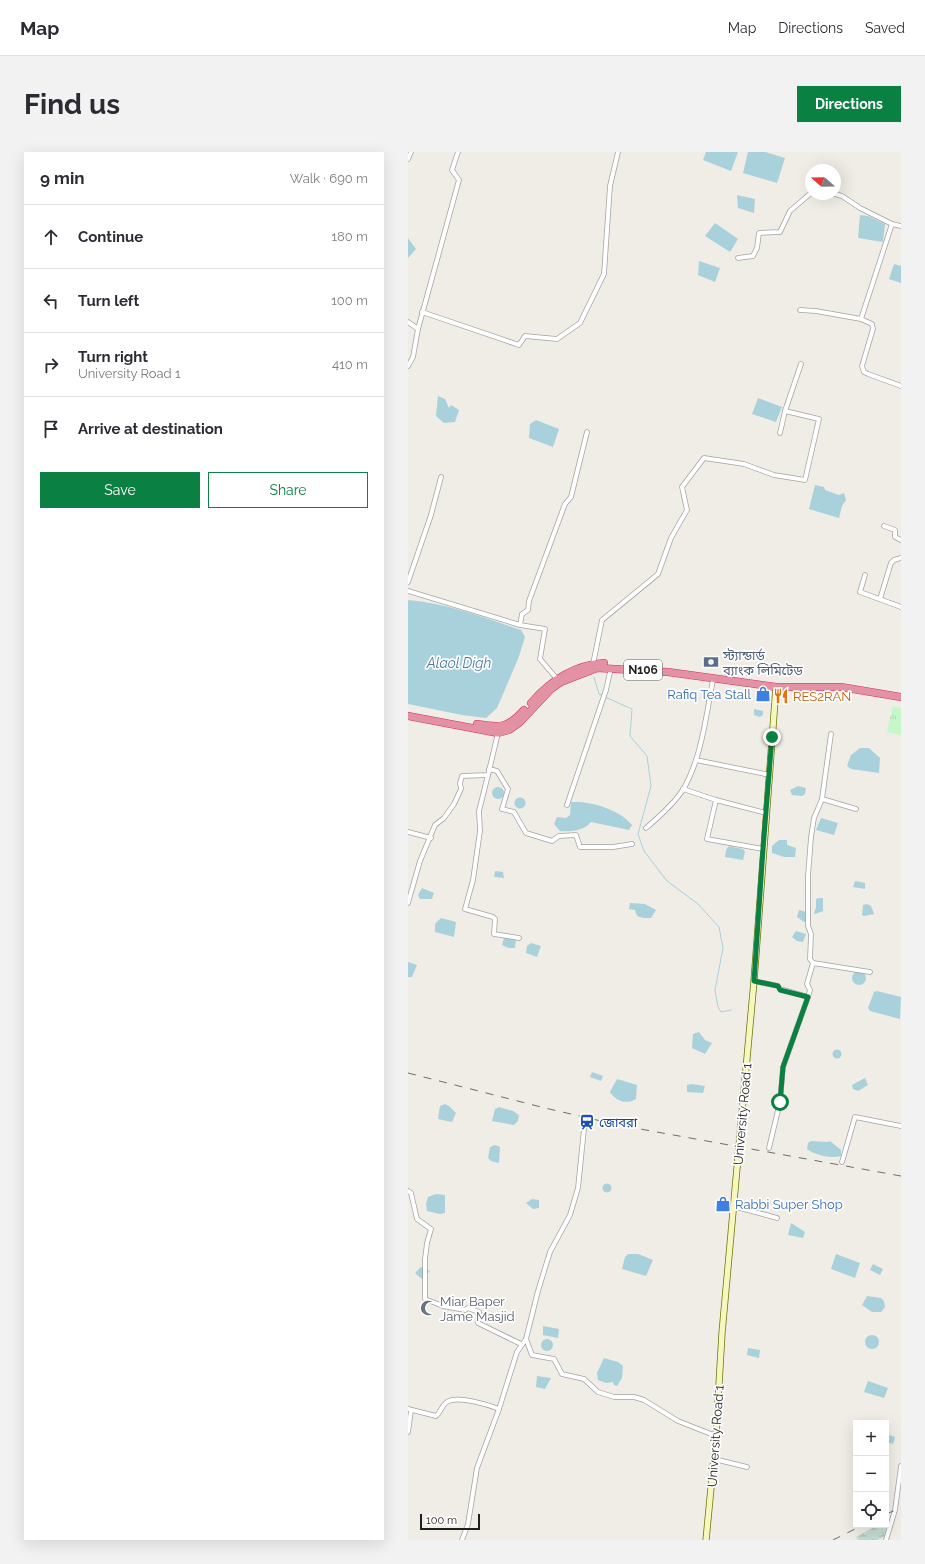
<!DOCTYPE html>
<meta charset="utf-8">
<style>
body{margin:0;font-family:Raleway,"Noto Sans Bengali",sans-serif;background:#f2f2f3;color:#2b2b33}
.controls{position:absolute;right:12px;bottom:12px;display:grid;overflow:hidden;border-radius:0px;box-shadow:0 4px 16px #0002}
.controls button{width:36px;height:36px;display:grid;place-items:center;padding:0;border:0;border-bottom:1px solid #e1e1e2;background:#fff;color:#2b2b33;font:20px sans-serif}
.compass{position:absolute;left:397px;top:12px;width:36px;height:36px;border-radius:50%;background:#fff;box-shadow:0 4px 16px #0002;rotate:290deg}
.scale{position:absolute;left:12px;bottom:10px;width:60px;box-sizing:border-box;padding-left:4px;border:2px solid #1f1f1f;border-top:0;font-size:11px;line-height:14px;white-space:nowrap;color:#1f1f1f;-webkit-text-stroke:3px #fff;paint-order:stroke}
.stop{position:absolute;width:12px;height:12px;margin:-9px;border:3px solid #0b8043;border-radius:50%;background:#fff}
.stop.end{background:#0b8043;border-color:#fff;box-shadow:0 1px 4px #0008}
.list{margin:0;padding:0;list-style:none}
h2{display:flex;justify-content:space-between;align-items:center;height:52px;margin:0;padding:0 16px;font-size:17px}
h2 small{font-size:13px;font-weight:400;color:#7c7c81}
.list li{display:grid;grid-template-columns:26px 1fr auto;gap:12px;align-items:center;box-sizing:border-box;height:64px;padding:0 16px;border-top:1px solid #e1e1e2}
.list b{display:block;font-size:15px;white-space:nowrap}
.list p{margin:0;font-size:13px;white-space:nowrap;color:#7c7c81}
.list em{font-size:13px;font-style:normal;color:#7c7c81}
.actions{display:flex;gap:8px;padding:12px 16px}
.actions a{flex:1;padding:9px 0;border:1px solid #0b8043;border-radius:0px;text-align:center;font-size:14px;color:#0b8043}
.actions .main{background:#0b8043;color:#fff}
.icon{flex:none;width:22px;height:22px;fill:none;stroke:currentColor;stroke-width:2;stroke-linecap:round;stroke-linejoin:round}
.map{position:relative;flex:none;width:493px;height:1388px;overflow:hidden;border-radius:0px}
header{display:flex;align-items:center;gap:24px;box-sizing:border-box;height:56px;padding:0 20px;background:#fff;border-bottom:1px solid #e1e1e2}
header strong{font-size:19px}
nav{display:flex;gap:22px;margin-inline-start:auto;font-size:14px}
.intro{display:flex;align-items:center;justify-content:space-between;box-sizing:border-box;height:96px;padding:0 24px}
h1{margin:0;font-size:28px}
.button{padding:10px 18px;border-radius:0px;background:#0b8043;color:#fff;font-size:14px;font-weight:700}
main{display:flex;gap:24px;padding:0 24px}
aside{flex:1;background:#fff;border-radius:0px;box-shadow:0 4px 16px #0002}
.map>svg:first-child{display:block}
.wetland{fill:url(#wetland-marsh)}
.park{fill:url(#park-tufts)}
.water{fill:#a9d1db}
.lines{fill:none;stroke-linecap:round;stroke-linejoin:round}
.stream{stroke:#a9d1db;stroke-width:1}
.street-casing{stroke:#a3a3a3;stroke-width:5.5}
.secondary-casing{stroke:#6a730a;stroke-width:7}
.highway-casing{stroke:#d32e6a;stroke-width:8}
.street{stroke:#fff;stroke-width:4}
.secondary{stroke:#f5f7bd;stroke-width:5.5}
.highway{stroke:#e392a3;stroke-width:7}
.rail{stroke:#6d6d6d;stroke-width:1;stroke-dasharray:8 8;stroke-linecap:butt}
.route{stroke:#0b8043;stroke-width:5}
.labels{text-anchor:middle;stroke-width:3.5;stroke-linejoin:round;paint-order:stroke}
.shield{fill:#fff;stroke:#626262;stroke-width:1}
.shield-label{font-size:12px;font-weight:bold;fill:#1f1f1f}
.service-label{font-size:13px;fill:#4e5e75;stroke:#fff;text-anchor:start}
.shop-label{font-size:13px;fill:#366cbe;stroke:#fff;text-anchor:end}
.food-label{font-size:13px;fill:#c56008;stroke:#fff;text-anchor:start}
.street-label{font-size:13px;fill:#1f1f1f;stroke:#fff}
.transit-label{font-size:13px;fill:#164399;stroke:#fff;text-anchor:start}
.worship-label{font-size:13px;fill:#5b616d;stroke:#fff;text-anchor:start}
.water-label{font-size:14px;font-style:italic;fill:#4d7aa3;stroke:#fff}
</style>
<header>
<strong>Map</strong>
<nav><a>Map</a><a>Directions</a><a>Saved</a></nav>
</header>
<div class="intro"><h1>Find us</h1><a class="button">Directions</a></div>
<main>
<aside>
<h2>9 min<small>Walk · 690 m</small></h2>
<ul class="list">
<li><svg class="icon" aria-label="ahead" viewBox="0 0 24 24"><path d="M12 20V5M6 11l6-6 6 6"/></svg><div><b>Continue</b></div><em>180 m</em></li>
<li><svg class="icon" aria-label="left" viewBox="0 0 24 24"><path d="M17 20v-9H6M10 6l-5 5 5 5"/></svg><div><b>Turn left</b></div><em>100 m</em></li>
<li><svg class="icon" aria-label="right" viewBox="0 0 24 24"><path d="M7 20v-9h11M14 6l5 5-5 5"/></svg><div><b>Turn right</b><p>University Road 1</p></div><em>410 m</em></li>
<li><svg class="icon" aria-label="arrive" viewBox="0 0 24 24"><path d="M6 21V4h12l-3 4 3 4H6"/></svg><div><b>Arrive at destination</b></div></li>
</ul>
<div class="actions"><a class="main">Save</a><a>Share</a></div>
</aside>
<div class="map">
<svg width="493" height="1388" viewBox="0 0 493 1388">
<defs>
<pattern id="wetland-marsh" width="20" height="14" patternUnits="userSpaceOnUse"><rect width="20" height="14" fill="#c4ddd1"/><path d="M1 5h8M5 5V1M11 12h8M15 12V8" fill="none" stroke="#a8bdb3"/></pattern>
<pattern id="park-tufts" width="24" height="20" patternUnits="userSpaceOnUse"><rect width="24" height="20" fill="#c6f7c9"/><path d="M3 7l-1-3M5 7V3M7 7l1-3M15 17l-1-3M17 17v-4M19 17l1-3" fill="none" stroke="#aad3ac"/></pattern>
</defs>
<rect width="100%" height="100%" fill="#f0ece6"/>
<path class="wetland" d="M482 1370 477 1384 469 1388H450L448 1385 470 1373H478V1371Z"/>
<path class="park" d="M485 554 493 556V583L479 580Z"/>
<g class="water">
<path d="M298 0H330L323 19 295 8Z"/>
<path d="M340 0H357L377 6 369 31 335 21Z"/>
<path d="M329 43 347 47 346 61 330 56Z"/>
<path d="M452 63 460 64 477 72 475 90 450 86Z"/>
<path d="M307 71 330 87 322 100 297 84Z"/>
<path d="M0 86 8 97 0 106Z"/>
<path d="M291 109 312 116 307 130 290 123Z"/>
<path d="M486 112 493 114V131L481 127Z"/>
<path d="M30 244 37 247 41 256 43 253 51 258 47 270 36 271 28 264Z"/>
<path d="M350 246 374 255 368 270 344 262Z"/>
<path d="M128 268 151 277 145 295 121 286 122 272Z"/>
<path d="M407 333 416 335 417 338 431 343 436 341 438 348 434 354 431 366 401 357Z"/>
<path d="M0 448C39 451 77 466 113 478L117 485 110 507 89 556 78 566 54 563 0 552Z"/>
<path d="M346 557 355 559V563L352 565 346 563Z"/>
<path d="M452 596H461L472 606 471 621 443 617 439 614 443 603Z"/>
<path d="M390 634 398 636 397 642 394 644 384 643 382 638Z"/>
<circle cx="90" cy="641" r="6"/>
<circle cx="112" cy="651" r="5.5"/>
<path d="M163 650C183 649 211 657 224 673L221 678 183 670C176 679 162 680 152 679L146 672 149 665 158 666 162 663Z"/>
<path d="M413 666 430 671 426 683 408 678Z"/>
<path d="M371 688H379V693L388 696 387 705H376L364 701V694Z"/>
<path d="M321 694 335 697 337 700 335 708 317 705 318 698Z"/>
<path d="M87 719 95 720 96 726 86 725Z"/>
<path d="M447 729 457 731V737L445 735Z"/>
<path d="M14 736 26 741 24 747H12L10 743Z"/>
<path d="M412 746H415V759L407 762 406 761 408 756V747Z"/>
<path d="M222 751 237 752 248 758 243 766H235L229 764 227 758 221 757Z"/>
<path d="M459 752 463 754 466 762 456 764 454 763 455 753Z"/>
<path d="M391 758 398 760 399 769 396 770 389 765Z"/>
<path d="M33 766 48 770 46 785 27 780V772Z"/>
<path d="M388 779 398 782 395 790 389 789 384 785Z"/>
<path d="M96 786 108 787 107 796H100L94 793Z"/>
<path d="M123 791 133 794 129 805 118 801 119 794Z"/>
<path d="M0 810 9 813 4 825H0Z"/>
<circle cx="451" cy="826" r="7"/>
<path d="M469 839 493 845 492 867 462 859 460 856 466 840Z"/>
<path d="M291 880 297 888 304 891 297 902 284 896 285 882Z"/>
<circle cx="429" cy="902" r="4.5"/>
<path d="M184 920 195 924 193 929 182 925Z"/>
<path d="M457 926 460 933 450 939 445 937 444 933Z"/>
<path d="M209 927 229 933 228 947C218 953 208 949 202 940Z"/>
<path d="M284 932 297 934 295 941 279 940V933Z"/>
<path d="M37 952 41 954 48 961 44 970 30 967 32 954Z"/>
<path d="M91 955 105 959 111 963 110 969 106 973 84 969 87 957Z"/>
<path d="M403 989 419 990 422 989 433 998V1004C423 1007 407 1003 399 997L400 991Z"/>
<path d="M87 993 92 995 91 1011 83 1009 80 1006 82 995Z"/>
<circle cx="199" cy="1036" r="4.5"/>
<path d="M28 1042 37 1043V1061L32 1062 19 1059 18 1052 20 1045Z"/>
<path d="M124 1047 131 1048V1056L125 1057 118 1051Z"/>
<path d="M419 1049 432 1052 430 1058 419 1056Z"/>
<path d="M383 1071 397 1080 395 1086 380 1083Z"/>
<path d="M220 1102H230L245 1108 238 1124 214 1117 217 1105Z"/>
<path d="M428 1102 452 1111 447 1126 423 1117Z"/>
<path d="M465 1112 475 1117 472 1123 462 1118Z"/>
<path d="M13 1115 22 1119 14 1127 7 1121Z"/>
<path d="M459 1144 473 1146 476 1149 477 1155 473 1160H464L454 1153Z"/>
<path d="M135 1174 151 1177 150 1186 135 1183Z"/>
<circle cx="464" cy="1190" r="7"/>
<circle cx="139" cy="1193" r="6"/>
<path d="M340 1196 352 1198 351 1206 339 1203Z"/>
<path d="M196 1206 210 1210 215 1214 214 1226 209 1234 206 1233 205 1230 198 1231 190 1228 189 1221Z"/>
<path d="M129 1224 143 1226 137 1237 128 1235Z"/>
<path d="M460 1229 480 1236 476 1246 456 1240Z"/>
<path d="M478 1282 487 1285 485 1292 478 1290Z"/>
</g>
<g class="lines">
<g class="stream">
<path d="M186 525 191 542 194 543"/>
<path d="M197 545 224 557 222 584 239 604 243 634 230 682 236 699 259 729 290 752 311 775 315 796 307 838 310 855 313 860 323 858"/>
</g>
<g class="street-casing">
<g id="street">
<path d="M0 7 3 0"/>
<path d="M427 42 434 44 452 56 484 72 453 167 464 172 465 177 454 214 456 220 460 222 493 234"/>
<path d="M484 72 493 74"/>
<path d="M330 106 345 104 349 96 351 81 372 80 382 59 403 41"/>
<path d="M392 158 408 159 453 167"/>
<path d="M14 160 111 193 117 184 149 187 172 171 196 122 202 34 210 0"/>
<path d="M0 170 10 177"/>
<path d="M0 214 5 205 10 177 51 28 44 18 50 0"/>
<path d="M377 259 393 212"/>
<path d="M476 374 487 378V385L493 388"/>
<path d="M457 423 452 440 493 455"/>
<path d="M0 430 23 363 33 325"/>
<path d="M0 439 112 473"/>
<path d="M472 447 483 411 486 408 493 406"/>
<path d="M185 512 194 468 250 422 263 386 279 358 274 335 296 306 336 312 366 323 397 328 411 267 377 259 372 281"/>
<path d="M149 527 132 507 137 477 112 473 114 462 120 458 121 449 157 352 163 345 179 280"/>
<path d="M288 608 362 623"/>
<path d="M81 617 89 619 100 637 94 657 106 660 118 681 144 689 151 684 168 683 172 695H205L224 692"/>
<path d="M80 623 71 659 72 679 65 728 57 757 85 765 87 767 86 782 111 786"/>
<path d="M275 637 308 648 358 661"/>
<path d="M414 647 423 582"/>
<path d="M308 648 299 687 355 697"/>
<path d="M159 653 198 538 203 516"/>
<path d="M238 676C251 665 267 651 276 636 294 604 298 563 305 528"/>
<path d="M0 680 23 686"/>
<path d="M0 751 12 709 27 673 36 666 46 652 53 637 52 631 54 624 80 623 90 581"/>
<path d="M405 811 402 807 403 782 400 774V724L403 685 406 666 414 647 448 657"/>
<path d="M346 829 370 834 372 837 400 845 402 838 399 832 405 811 462 820"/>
<path d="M361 996 372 950 375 915 400 845"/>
<path d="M434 1010 447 965 493 974"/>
<path d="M0 1039 3 1041 9 1067 23 1077 19 1091 17 1107V1147L35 1154 57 1158 60 1156 71 1160 70 1171 113 1192"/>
<path d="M325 1054 369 1066"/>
<path d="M118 1187 124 1203 146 1207 154 1222 176 1227 190 1240 206 1245H226L236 1248 270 1269 308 1284"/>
<path d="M0 1257 28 1264C33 1260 34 1253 39 1250 49 1243 81 1253 91 1257L69 1316 60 1372 54 1388"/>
<path d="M91 1257 109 1200 118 1187 130 1139 142 1100 162 1063 170 1036 177 967"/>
<path d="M0 1280 3 1259"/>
<path d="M306 1307 339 1315"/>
<path d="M478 1388 487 1358 493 1314"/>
</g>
</g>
<g class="secondary-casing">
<path id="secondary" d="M298 1388 308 1284 314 1181 346 829 368 535"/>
</g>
<g class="highway-casing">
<g id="highway">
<path d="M123 551C142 529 167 513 196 511"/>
<path d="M0 564 90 581 101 578 111 571 143 537 153 530 189 516 260 520 368 535H433L493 545"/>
<path d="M69 572C93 576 100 576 116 558"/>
</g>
</g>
<use href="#street" class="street"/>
<use href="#secondary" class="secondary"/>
<use href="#highway" class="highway"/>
<g class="rail">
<path d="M0 921 137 956 210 973 493 1024"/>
<path d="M478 1362 493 1356"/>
<path d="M425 1388 455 1373"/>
</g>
</g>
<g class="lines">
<path class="route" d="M364 585 355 697 346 829 370 834 372 838 400 845 375 915 372 950"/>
</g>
<defs>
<g id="bank-bare" transform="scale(1.2)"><path d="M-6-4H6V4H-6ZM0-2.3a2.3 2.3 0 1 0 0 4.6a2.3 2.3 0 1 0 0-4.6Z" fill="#5c6f8a" stroke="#fff" stroke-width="2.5" paint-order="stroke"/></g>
<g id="shop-bare" transform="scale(1.2)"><path d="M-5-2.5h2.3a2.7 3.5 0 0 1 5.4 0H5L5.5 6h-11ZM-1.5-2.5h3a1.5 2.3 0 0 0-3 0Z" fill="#3f7fe0" stroke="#fff" stroke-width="2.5" paint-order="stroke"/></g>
<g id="restaurant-bare" transform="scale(1.2)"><path d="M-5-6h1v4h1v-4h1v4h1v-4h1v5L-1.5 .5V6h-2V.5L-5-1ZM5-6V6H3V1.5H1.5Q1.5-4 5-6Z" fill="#e8710a" stroke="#fff" stroke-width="2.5" paint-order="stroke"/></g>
<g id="station-bare" transform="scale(1.2)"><path d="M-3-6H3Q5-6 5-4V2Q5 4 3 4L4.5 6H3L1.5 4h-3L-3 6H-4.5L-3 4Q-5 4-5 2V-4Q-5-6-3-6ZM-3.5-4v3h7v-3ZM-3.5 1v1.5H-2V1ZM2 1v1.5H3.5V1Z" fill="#1a4fb4" stroke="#fff" stroke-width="2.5" paint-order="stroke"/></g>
<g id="mosque-bare" transform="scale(1.2)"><path d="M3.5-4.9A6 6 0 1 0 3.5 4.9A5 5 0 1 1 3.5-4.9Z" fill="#6b7280" stroke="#fff" stroke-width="2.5" paint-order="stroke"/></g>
</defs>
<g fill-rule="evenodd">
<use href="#bank-bare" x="303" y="510"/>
<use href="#shop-bare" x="355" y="542"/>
<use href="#restaurant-bare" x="373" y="544"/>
<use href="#station-bare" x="179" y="970"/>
<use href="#shop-bare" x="315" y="1052"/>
<use href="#mosque-bare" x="20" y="1156"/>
</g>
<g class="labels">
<rect class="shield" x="216" y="508" width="38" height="20" rx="3"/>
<g class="shield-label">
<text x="235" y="522">N106</text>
</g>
<g class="service-label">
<text x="315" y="508">স্ট্যান্ডার্ড<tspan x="315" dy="15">ব্যাংক লিমিটেড</tspan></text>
</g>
<g class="shop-label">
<text x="343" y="547">Rafiq Tea Stall</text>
<text x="327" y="1057" text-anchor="start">Rabbi Super Shop</text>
</g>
<g class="food-label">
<text x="385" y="549">RES2RAN</text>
</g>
<g class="street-label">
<text transform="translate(334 962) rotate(-85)" y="5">University Road 1</text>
<text transform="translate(307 1284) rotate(-86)" y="5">University Road 1</text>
</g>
<g class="transit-label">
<text x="191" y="975">জোবরা</text>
</g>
<g class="worship-label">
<text x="32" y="1154">Miar Baper<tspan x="32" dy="15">Jame Masjid</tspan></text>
</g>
<g class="water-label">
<text x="51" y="516">Alaol Digh</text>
</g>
</g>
</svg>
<div class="controls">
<button>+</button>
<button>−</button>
<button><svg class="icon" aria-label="locate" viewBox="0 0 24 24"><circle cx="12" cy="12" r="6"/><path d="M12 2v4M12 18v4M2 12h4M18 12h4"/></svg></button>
</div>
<svg class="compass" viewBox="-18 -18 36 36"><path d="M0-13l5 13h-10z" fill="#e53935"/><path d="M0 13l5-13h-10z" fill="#7c7c81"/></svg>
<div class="scale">100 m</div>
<div class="stop" style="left:372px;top:950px"></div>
<div class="stop end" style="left:364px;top:585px"></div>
</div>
</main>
